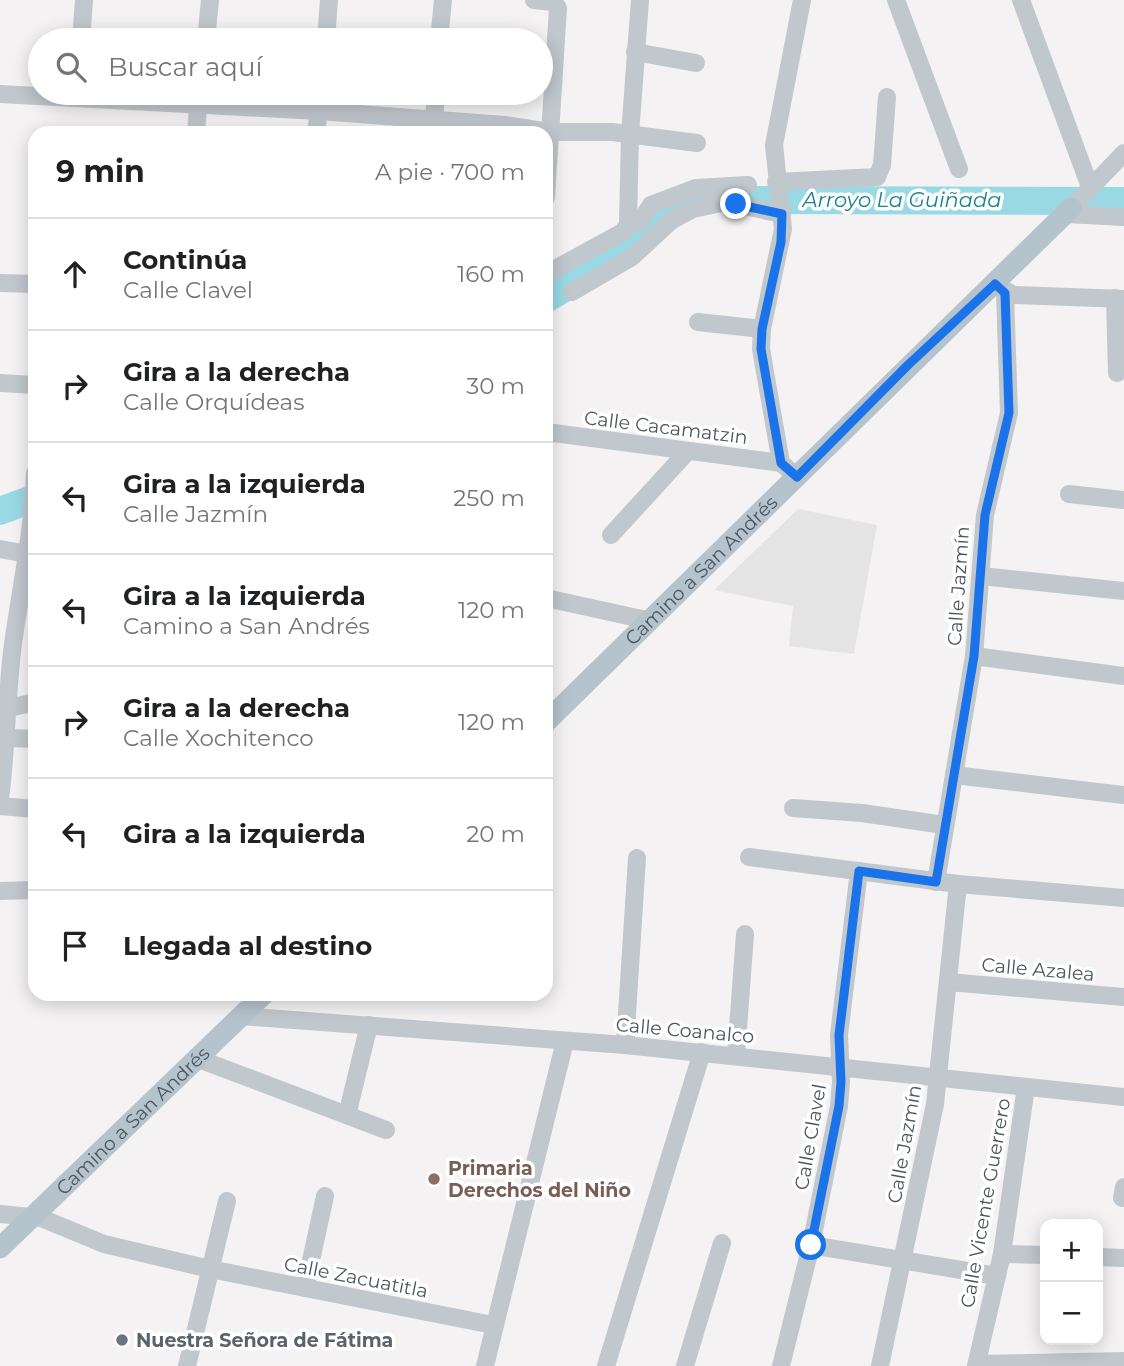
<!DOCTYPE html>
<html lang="es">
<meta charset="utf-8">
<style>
body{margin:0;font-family:Montserrat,sans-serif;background:#f2f2f2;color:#202124}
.controls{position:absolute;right:21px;bottom:21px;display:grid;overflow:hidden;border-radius:14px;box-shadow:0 4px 18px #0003}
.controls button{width:63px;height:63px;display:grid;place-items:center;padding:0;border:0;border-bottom:2px solid #e0e0e0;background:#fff;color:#202124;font:35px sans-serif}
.stop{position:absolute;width:21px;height:21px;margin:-16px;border:5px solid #1a73e8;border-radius:50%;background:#fff}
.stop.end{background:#1a73e8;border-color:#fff;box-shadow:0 2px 7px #0008}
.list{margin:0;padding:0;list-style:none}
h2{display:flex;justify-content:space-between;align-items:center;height:91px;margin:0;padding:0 28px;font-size:30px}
h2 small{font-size:23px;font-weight:400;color:#757577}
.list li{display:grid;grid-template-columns:46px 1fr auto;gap:21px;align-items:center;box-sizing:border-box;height:112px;padding:0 28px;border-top:2px solid #e0e0e0}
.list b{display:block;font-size:26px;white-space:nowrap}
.list p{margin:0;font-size:23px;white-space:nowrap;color:#757577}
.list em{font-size:23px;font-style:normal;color:#757577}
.icon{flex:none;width:38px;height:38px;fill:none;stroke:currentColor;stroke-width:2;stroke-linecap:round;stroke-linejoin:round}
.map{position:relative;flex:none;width:1124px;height:1366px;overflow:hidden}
.search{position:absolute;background:#fff;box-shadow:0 4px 18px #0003;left:28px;top:28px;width:525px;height:77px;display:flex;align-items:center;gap:18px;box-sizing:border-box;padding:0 24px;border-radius:38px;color:#757577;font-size:26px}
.panel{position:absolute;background:#fff;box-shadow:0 4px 18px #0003;left:28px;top:126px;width:525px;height:875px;border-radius:21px}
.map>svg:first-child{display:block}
.education{fill:#e5e4e4}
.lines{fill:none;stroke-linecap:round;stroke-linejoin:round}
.river{stroke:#99d9e4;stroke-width:28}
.minor{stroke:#c0c7cd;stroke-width:18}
.major{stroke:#b5c3cd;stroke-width:21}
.route{stroke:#1a73e8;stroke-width:9}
.education-dot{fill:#8d6e63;stroke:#fff;stroke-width:2.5}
.worship-dot{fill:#6b7280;stroke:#fff;stroke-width:2.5}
.labels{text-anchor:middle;stroke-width:7;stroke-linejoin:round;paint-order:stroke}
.street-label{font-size:19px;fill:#4c565e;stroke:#fff}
.education-label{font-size:19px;font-weight:bold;fill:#785e54;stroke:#fff;text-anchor:start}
.worship-label{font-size:19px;font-weight:bold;fill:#5b616d;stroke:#fff;text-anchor:start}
.water-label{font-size:21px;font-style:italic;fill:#1c8092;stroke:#fff}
</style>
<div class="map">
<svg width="1124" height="1366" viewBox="0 0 1124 1366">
<rect width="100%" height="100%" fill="#f4f2f3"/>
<path class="education" d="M798 509 877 525 854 654 789 646 793 606 714 590Z"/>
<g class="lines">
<g class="river">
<path d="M546 299 621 254 654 216 703 194 757 200 1124 201"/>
<path d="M0 511 35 498"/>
</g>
<g class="minor">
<path d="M534 0 554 2 558 8 546 197"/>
<path d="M896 0 959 169"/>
<path d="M1021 0 1090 187"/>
<path d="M81 40 84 0"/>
<path d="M206 40 210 0"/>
<path d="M326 40 329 0"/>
<path d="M439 40 443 0"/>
<path d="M635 52 696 63"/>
<path d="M0 94 319 111 505 125 549 132H612L697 143"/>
<path d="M196 133 199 95"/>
<path d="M316 133 321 93"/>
<path d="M433 133 436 93"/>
<path d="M776 182 877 177 882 165 887 97"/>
<path d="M1071 208 1124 153"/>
<path d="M1066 214 1124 217"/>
<path d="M628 224 630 134 640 0"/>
<path d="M546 274 623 232 628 224 639 223 651 205 696 188 748 185"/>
<path d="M0 283 35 284"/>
<path d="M997 286 1014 295 1124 299"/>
<path d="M572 292 632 257 672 220 693 209 726 202 782 214"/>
<path d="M1115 298 1117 373"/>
<path d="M698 322 762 329"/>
<path d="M0 383 35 385"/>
<path d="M546 432 781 463"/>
<path d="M797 477 781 463 761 349 762 329 783 229 774 145 802 0"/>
<path d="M1069 494 1124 500"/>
<path d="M611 535 688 451"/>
<path d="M0 549 28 554"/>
<path d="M981 576 1124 591"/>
<path d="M546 598 651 621"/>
<path d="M974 656 1124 676"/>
<path d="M9 708 35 702"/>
<path d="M8 738 35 739"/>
<path d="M954 775 1124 795"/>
<path d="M0 799C7 748 6 696 13 644 21 587 33 531 35 473"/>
<path d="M0 806 35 809"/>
<path d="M793 808 862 813 944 825"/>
<path d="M749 857 958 884 1124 898"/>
<path d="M936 882 974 656 985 515 1009 413 1005 293"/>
<path d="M0 891 35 890"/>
<path d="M948 982 1124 997"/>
<path d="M241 1016 625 1045 1124 1097"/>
<path d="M625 1045 637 858"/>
<path d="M736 1055 745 934"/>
<path d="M196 1058 386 1130"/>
<path d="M347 1115 369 1025"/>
<path d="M1122 1198 1124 1187"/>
<path d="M0 1214 41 1218 104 1244 210 1269 493 1325"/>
<path d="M811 1245 997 1276"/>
<path d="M1002 1254 1045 1255"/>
<path d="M1098 1257 1124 1258"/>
<path d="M305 1288 325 1196"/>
<path d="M977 1364 1124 1361"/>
<path d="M187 1366 227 1201"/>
<path d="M485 1366 565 1041"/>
<path d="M606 1366 702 1052"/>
<path d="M685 1366 722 1243"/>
<path d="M781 1366 811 1245 839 1106 841 1082 839 1035 859 871"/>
<path d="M880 1366 935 1104 958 884"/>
<path d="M976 1366 1002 1254 1026 1087"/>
</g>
<g class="major">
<path id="s1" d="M546 722 1071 208"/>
<path id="s2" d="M0 1248 264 994"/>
</g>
</g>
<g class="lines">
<path class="route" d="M736 204 782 214 781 242 762 329 761 349 781 463 797 477 908 365 995 284 1005 293 1009 413 985 515 974 656 936 882 859 871 839 1035 841 1082 839 1106 811 1245"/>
</g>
<circle class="education-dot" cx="434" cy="1179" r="7"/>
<circle class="worship-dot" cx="122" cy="1340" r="7"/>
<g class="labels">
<g class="street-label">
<text transform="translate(666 427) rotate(7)" y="7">Calle Cacamatzin</text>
<text dy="7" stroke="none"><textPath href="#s1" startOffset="217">Camino a San Andrés</textPath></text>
<text transform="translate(958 586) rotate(-86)" y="7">Calle Jazmín</text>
<text transform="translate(1038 969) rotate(5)" y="7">Calle Azalea</text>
<text transform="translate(685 1030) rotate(5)" y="7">Calle Coanalco</text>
<text dy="7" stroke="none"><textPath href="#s2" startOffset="184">Camino a San Andrés</textPath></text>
<text transform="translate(810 1137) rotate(-80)" y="7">Calle Clavel</text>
<text transform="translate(904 1144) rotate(-80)" y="7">Calle Jazmín</text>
<text transform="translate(985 1203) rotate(-80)" y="7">Calle Vicente Guerrero</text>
<text transform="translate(356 1277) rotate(11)" y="7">Calle Zacuatitla</text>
</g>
<g class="education-label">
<text x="448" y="1175">Primaria<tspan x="448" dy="22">Derechos del Niño</tspan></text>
</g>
<g class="worship-label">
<text x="136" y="1347">Nuestra Señora de Fátima</text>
</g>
<g class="water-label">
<text x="902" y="207">Arroyo La Guiñada</text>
</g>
</g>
</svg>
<div class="controls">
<button>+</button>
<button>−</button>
</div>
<div class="stop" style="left:811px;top:1245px"></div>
<div class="stop end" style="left:736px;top:204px"></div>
<div class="search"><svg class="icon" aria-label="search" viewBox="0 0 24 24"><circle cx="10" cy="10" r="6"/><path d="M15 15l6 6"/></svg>Buscar aquí</div>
<section class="panel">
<h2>9 min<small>A pie · 700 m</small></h2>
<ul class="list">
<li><svg class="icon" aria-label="ahead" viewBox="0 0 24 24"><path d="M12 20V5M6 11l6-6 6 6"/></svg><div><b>Continúa</b><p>Calle Clavel</p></div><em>160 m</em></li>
<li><svg class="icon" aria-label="right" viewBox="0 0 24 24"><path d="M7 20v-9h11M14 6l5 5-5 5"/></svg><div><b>Gira a la derecha</b><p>Calle Orquídeas</p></div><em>30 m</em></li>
<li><svg class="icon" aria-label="left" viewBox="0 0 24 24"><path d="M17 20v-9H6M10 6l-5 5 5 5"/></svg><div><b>Gira a la izquierda</b><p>Calle Jazmín</p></div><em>250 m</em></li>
<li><svg class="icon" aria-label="left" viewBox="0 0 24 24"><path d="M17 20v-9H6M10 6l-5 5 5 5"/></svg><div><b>Gira a la izquierda</b><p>Camino a San Andrés</p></div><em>120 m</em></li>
<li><svg class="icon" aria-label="right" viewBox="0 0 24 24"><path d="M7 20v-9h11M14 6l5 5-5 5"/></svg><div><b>Gira a la derecha</b><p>Calle Xochitenco</p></div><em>120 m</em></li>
<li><svg class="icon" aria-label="left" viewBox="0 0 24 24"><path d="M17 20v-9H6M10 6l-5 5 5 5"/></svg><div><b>Gira a la izquierda</b></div><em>20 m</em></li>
<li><svg class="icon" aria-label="arrive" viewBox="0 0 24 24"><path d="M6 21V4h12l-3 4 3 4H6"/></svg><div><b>Llegada al destino</b></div></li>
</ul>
</section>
</div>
